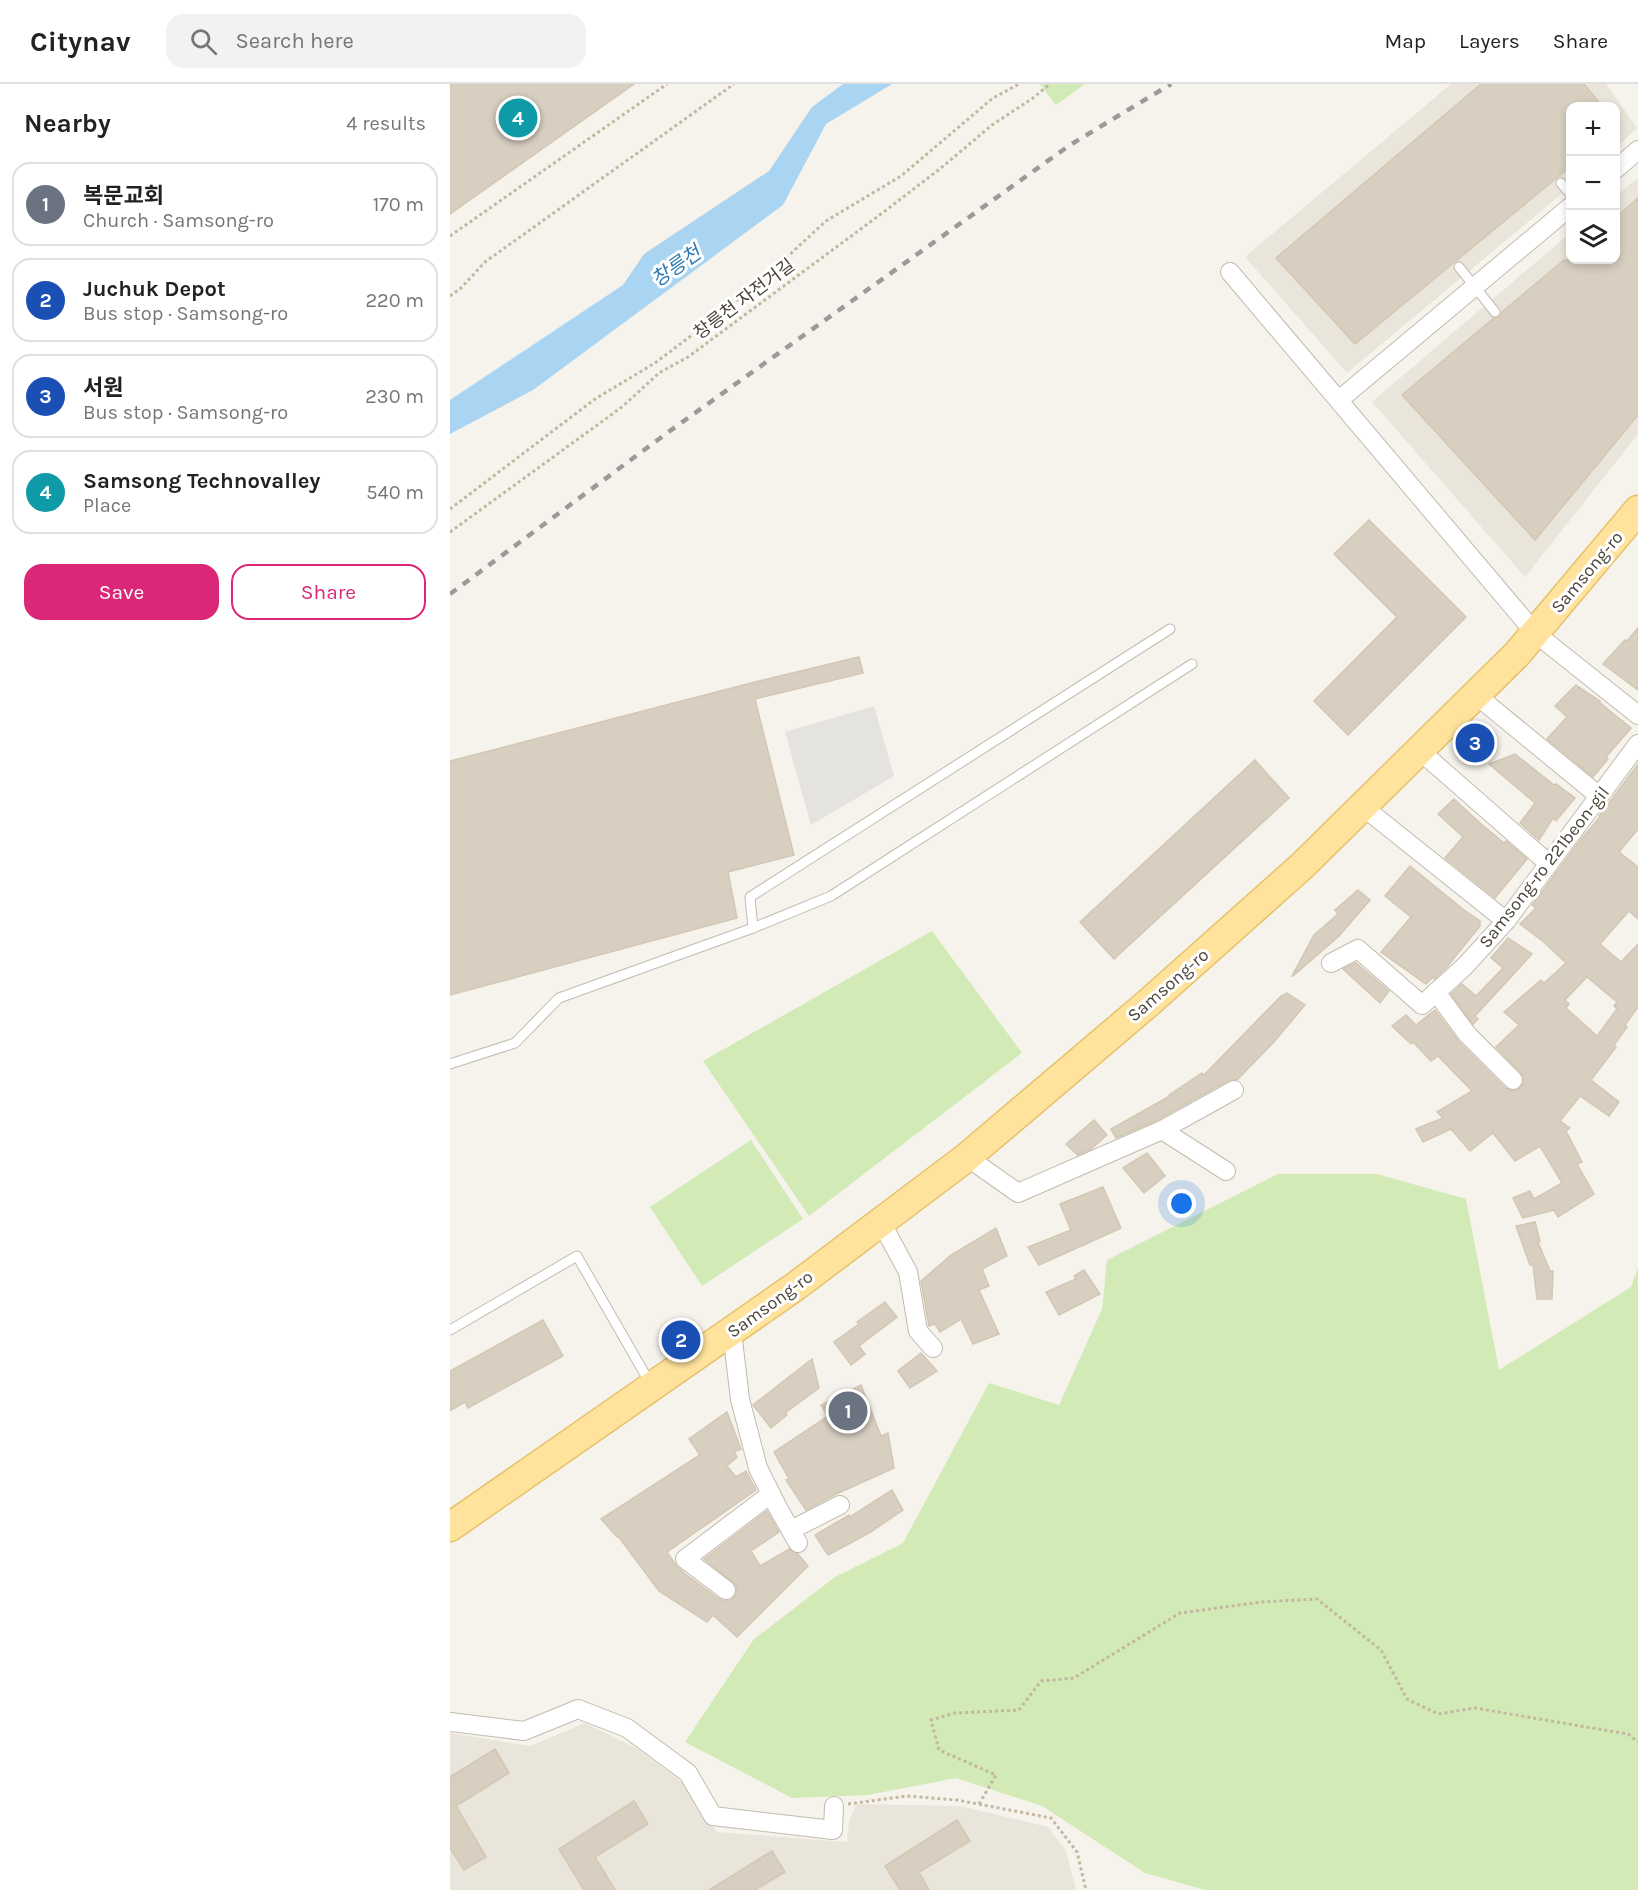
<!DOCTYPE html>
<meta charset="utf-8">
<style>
body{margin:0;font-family:Karla,"Noto Sans KR",sans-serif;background:#f2f2f2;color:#222}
.controls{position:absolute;right:18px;top:18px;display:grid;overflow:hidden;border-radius:12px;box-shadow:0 3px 9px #0003}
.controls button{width:54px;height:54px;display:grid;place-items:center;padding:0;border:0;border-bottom:2px solid #e0e0e0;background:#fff;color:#222;font:30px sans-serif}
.you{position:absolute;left:732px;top:1120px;width:21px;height:21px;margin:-15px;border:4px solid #fff;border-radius:50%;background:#1a73e8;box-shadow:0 0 0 9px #1a73e833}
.badge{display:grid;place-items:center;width:39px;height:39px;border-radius:50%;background:#db2777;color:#fff;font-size:20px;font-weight:700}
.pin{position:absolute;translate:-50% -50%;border:3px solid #fff;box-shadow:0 2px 6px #0006}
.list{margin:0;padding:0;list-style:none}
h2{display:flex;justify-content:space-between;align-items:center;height:78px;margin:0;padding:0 24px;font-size:26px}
h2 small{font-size:20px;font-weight:400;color:#767676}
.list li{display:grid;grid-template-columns:39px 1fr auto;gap:18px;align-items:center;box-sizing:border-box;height:84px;margin:0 12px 12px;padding:0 12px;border:2px solid #e0e0e0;border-radius:18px}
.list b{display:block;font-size:22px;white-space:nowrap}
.list p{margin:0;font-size:20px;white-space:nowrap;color:#767676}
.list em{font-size:20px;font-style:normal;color:#767676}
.actions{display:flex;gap:12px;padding:18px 24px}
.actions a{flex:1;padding:14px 0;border:2px solid #db2777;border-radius:18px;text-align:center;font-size:21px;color:#db2777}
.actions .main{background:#db2777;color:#fff}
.icon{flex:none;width:33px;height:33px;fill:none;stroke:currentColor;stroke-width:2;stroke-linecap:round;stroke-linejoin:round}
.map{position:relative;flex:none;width:1188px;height:1806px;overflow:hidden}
header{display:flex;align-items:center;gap:36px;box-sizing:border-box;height:84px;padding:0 30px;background:#fff;border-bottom:2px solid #e0e0e0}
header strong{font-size:28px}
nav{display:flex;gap:33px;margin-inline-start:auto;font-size:21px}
.search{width:420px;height:54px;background:#f2f2f2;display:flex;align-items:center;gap:15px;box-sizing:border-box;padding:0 21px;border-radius:18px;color:#767676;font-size:22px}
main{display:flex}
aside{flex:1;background:#fff}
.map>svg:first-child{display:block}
.residential{fill:#eae5da}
.green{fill:#d2eab5}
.parking{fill:#e5e3e0}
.water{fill:#a9d4f2}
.building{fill:#d8cfc1;stroke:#d3c7b4;stroke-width:1.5;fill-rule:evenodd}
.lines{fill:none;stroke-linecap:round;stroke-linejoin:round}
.lane-casing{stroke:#c2bbae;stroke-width:11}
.street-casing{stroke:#c2bbae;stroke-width:20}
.primary-casing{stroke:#e6c16a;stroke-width:31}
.path{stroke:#c4b79f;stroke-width:3;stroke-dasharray:3 3;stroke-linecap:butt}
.lane{stroke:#fff;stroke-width:9}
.street{stroke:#fff;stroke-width:18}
.primary{stroke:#ffe39c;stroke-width:28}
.rail{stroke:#9a9a9a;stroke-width:4.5;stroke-dasharray:8 8;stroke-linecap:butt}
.labels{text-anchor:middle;stroke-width:6;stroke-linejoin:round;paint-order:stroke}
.street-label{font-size:18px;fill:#4b4439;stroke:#fff}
.water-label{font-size:20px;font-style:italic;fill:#2e7ab2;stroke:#fff}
</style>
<header>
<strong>Citynav</strong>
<div class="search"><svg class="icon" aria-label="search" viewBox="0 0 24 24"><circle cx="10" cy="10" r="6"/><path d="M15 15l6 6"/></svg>Search here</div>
<nav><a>Map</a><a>Layers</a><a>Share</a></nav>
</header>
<main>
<aside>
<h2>Nearby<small>4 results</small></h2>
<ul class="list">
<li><span class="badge" style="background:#6b7280">1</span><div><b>복문교회</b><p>Church · Samsong-ro</p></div><em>170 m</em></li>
<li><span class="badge" style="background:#1a4fb4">2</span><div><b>Juchuk Depot</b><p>Bus stop · Samsong-ro</p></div><em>220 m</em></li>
<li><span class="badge" style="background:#1a4fb4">3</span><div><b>서원</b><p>Bus stop · Samsong-ro</p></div><em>230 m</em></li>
<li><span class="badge" style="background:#0f9aa8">4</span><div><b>Samsong Technovalley</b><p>Place</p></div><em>540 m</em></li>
</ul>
<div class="actions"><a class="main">Save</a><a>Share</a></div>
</aside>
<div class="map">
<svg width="1188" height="1806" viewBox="0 0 1188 1806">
<rect width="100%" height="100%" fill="#f6f3ec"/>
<g class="residential">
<path d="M1001 0H1156L1187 44 1166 64V22H1120V103L897 289 795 173Z"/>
<path d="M1188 94V350L1075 493 922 318 1120 149V176H1166V112Z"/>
<path d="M135 1639 186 1664 233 1699 267 1748 397 1758 399 1737 407 1720 510 1722 598 1743 616 1767 626 1806H0V1649L80 1662Z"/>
</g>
<g class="green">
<path d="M590 0H635L606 21Z"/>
<path d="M482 847 572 969 359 1132 253 977Z"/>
<path d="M301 1056 353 1135 252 1202 200 1123Z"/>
<path d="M828 1090H927L1016 1115 1049 1286 1181 1203 1188 1184V1806H755L695 1789 592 1722 506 1694 418 1711 342 1714 235 1658 304 1555 385 1493 453 1459 539 1299 609 1321 652 1225 657 1176Z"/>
</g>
<path class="parking" d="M424 622 444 692 361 741 335 648Z"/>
<path class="water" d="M393 0H442L376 40 333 121 83 306 0 350V316L173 201 194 170 319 87 362 23Z"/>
<g class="building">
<path d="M0 0H184L0 130Z"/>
<path d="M1031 0H1134L1152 22H1120V83L905 260 826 174Z"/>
<path d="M1188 114V331L1085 456 952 311 1044 234 1050 233 1052 228 1114 176H1166V133Z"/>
<path d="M919 436 1016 533 898 651 864 617 947 533 884 470Z"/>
<path d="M1188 544V606L1153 580 1175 556 1177 557Z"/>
<path d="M409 573 413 589 305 615 344 771 278 788 287 834 0 911V677L301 599Z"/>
<path d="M1126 601 1150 617 1149 618 1181 644 1156 673 1158 675 1143 693 1097 655 1117 633 1105 622Z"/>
<path d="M1065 670 1104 701 1106 700 1125 714 1106 737 1103 734 1089 756 1070 739 1085 719 1039 680Z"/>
<path d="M805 676 839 714 664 875 630 838Z"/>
<path d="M1188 680V745L1169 768 1188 783V835L1179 827 1150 860 1171 878 1188 860V923L1175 941 1177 943 1164 961 1166 963 1141 996 1169 1018 1159 1032 1130 1012 1110 1037 1120 1044 1116 1047 1132 1078 1127 1080 1144 1110 1108 1133 1104 1126 1073 1134 1063 1114 1080 1107 1084 1115 1112 1099 1090 1062 1065 1077 1043 1049 1020 1067 1001 1045 973 1058 966 1045 993 1034 987 1028 1022 1007 988 972 981 977 963 958 961 960 942 942 956 931 966 941 985 926 1009 958 1055 1004 1065 1007 1071 1003 1074 998 1071 989 1046 963 1069 941 1054 928 1091 896 1094 899 1116 879 1095 859 1070 840 1086 824 1082 821 1132 754 1150 733 1149 732ZM1137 893 1167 918 1164 922 1167 925 1147 952 1116 924 1119 920 1115 916Z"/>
<path d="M1004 715 1030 739 1054 759 1056 757 1077 775 1045 814 995 774 1013 753 988 730Z"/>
<path d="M960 782 1014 826 1030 837V842L996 884 984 895 983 893 976 900 931 868 961 833 935 812Z"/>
<path d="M908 806 920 816 889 852 843 892H842L864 851 888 830 885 826Z"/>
<path d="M1058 854 1082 870 1025 932 1028 935 1023 940 1001 910 1012 900 1026 912 1053 884 1041 874Z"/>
<path d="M906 879 939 907 930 919 893 885Z"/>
<path d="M837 909 855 921 823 959 787 996H779L707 1036 666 1054 661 1045 720 1012 719 1011 752 989 754 991 831 912Z"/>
<path d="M644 1036 657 1051 641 1065 628 1071 616 1060Z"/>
<path d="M697 1069 715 1092 694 1109 673 1084Z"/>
<path d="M653 1103 671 1144 589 1181 578 1163 621 1146 610 1120Z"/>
<path d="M1085 1138 1090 1157 1088 1158 1100 1187H1103L1102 1215H1087L1083 1181H1080L1066 1142Z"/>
<path d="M546 1144 557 1172 532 1185 539 1202 529 1206 549 1250 523 1260 511 1235 490 1248 485 1240 479 1242 471 1197 501 1171Z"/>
<path d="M634 1186 650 1210 609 1231 596 1208 626 1195 624 1192Z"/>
<path d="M435 1218 447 1233 409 1262 415 1270 401 1281 384 1258 409 1240 407 1238Z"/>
<path d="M93 1236 113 1272 18 1324 15 1318 0 1327V1287Z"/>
<path d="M471 1269 487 1287 460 1304 448 1287Z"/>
<path d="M362 1275 369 1304 335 1329 337 1331 321 1344 303 1321Z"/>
<path d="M411 1301 431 1352 438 1349 444 1384 386 1410 356 1426 336 1396 339 1395 324 1368 378 1332 371 1321Z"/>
<path d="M277 1328 291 1365 284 1368 287 1373 277 1382 286 1393 296 1387 306 1406 217 1468 225 1480 234 1489 269 1515 274 1517H280L285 1512 287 1507 286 1501 254 1475 317 1427 329 1448 301 1467 310 1482 339 1465 348 1470 358 1482 287 1553 263 1531 257 1538 209 1507 168 1452 167 1453 151 1435 250 1371 239 1355Z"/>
<path d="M442 1406 453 1426 419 1449 378 1471 365 1451 399 1431 400 1433Z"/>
<path d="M45 1665 59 1689 6 1722 36 1773 14 1786 0 1764V1693Z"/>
<path d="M184 1717 198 1740 145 1773 165 1806H134L109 1765Z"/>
<path d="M507 1736 520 1757 469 1788 479 1806H450L435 1782Z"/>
<path d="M322 1767 335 1788 305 1806H259Z"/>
</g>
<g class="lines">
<g class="lane-casing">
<g id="lane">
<path d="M1111 99 1120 110"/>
<path d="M1009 183 1045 228"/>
<path d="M303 844 381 812 742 580"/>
<path d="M0 980 65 959 109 914 303 844 300 813 720 545"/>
<path d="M0 1246 127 1172 200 1299"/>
</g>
</g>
<g class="street-casing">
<g id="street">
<path d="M1166 85 1188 66"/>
<path d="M780 188 1085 549 1188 631"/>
<path d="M889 316 1120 123"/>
<path d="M1026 611 1149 712"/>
<path d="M969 666 1098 779"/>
<path d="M912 722 1056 837"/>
<path d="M881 879 908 865 972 921 1015 882 1056 837 1188 660"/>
<path d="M986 908 1017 950 1063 996"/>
<path d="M712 1046 776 1087"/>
<path d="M517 1073 568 1109 712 1046 784 1006"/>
<path d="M431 1138 458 1188 468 1247 483 1264"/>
<path d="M282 1248 290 1315 308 1384 328 1424 348 1459"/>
<path d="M341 1446 390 1421"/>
<path d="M276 1506 235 1475 321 1410"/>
<path d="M0 1638 74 1647 128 1625 177 1644 238 1689 263 1732 383 1746 384 1722"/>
</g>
</g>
<g class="primary-casing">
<path id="primary" d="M0 1443 346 1202 517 1073 696 921 853 781 1067 570 1188 426"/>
</g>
<g class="path">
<path d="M0 152 217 0"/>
<path d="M0 212 11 204 35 178 284 0"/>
<path d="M0 425 145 315 205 279 270 230 325 184 376 137 451 92 543 14 569 0"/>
<path d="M0 448 172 323 209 289 238 273 431 130 491 84 542 41 583 14 600 0"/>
<path d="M398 1720 457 1712 507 1716 601 1734 627 1768 636 1806"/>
<path d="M529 1720 546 1691 489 1666 481 1636 505 1629 569 1626 591 1597 624 1594 730 1529 812 1518 867 1515 931 1566 957 1615 988 1630 1025 1624 1178 1650 1188 1658"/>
</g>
<use href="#lane" class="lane"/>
<use href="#street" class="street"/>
<use href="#primary" class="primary"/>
<path class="rail" d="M0 510 217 349 620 61 721 0"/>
</g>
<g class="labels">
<g class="street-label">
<text transform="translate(294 215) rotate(-37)" y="6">창릉천 자전거길</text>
<text transform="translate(1137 488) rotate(-50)" y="6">Samsong-ro</text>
<text transform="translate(1094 783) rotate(-52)" y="6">Samsong-ro 221beon-gil</text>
<text transform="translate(718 901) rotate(-41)" y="6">Samsong-ro</text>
<text transform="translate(320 1220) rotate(-36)" y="6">Samsong-ro</text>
</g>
<g class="water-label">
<text transform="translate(226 182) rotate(-35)" y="7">창릉천</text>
</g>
</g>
</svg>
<div class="controls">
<button>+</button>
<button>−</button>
<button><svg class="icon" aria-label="layers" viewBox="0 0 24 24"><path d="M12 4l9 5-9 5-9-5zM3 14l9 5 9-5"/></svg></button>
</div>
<div class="you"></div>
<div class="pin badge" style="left:398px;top:1327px;background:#6b7280">1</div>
<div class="pin badge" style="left:231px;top:1256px;background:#1a4fb4">2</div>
<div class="pin badge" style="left:1025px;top:659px;background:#1a4fb4">3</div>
<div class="pin badge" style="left:68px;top:34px;background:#0f9aa8">4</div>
</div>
</main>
